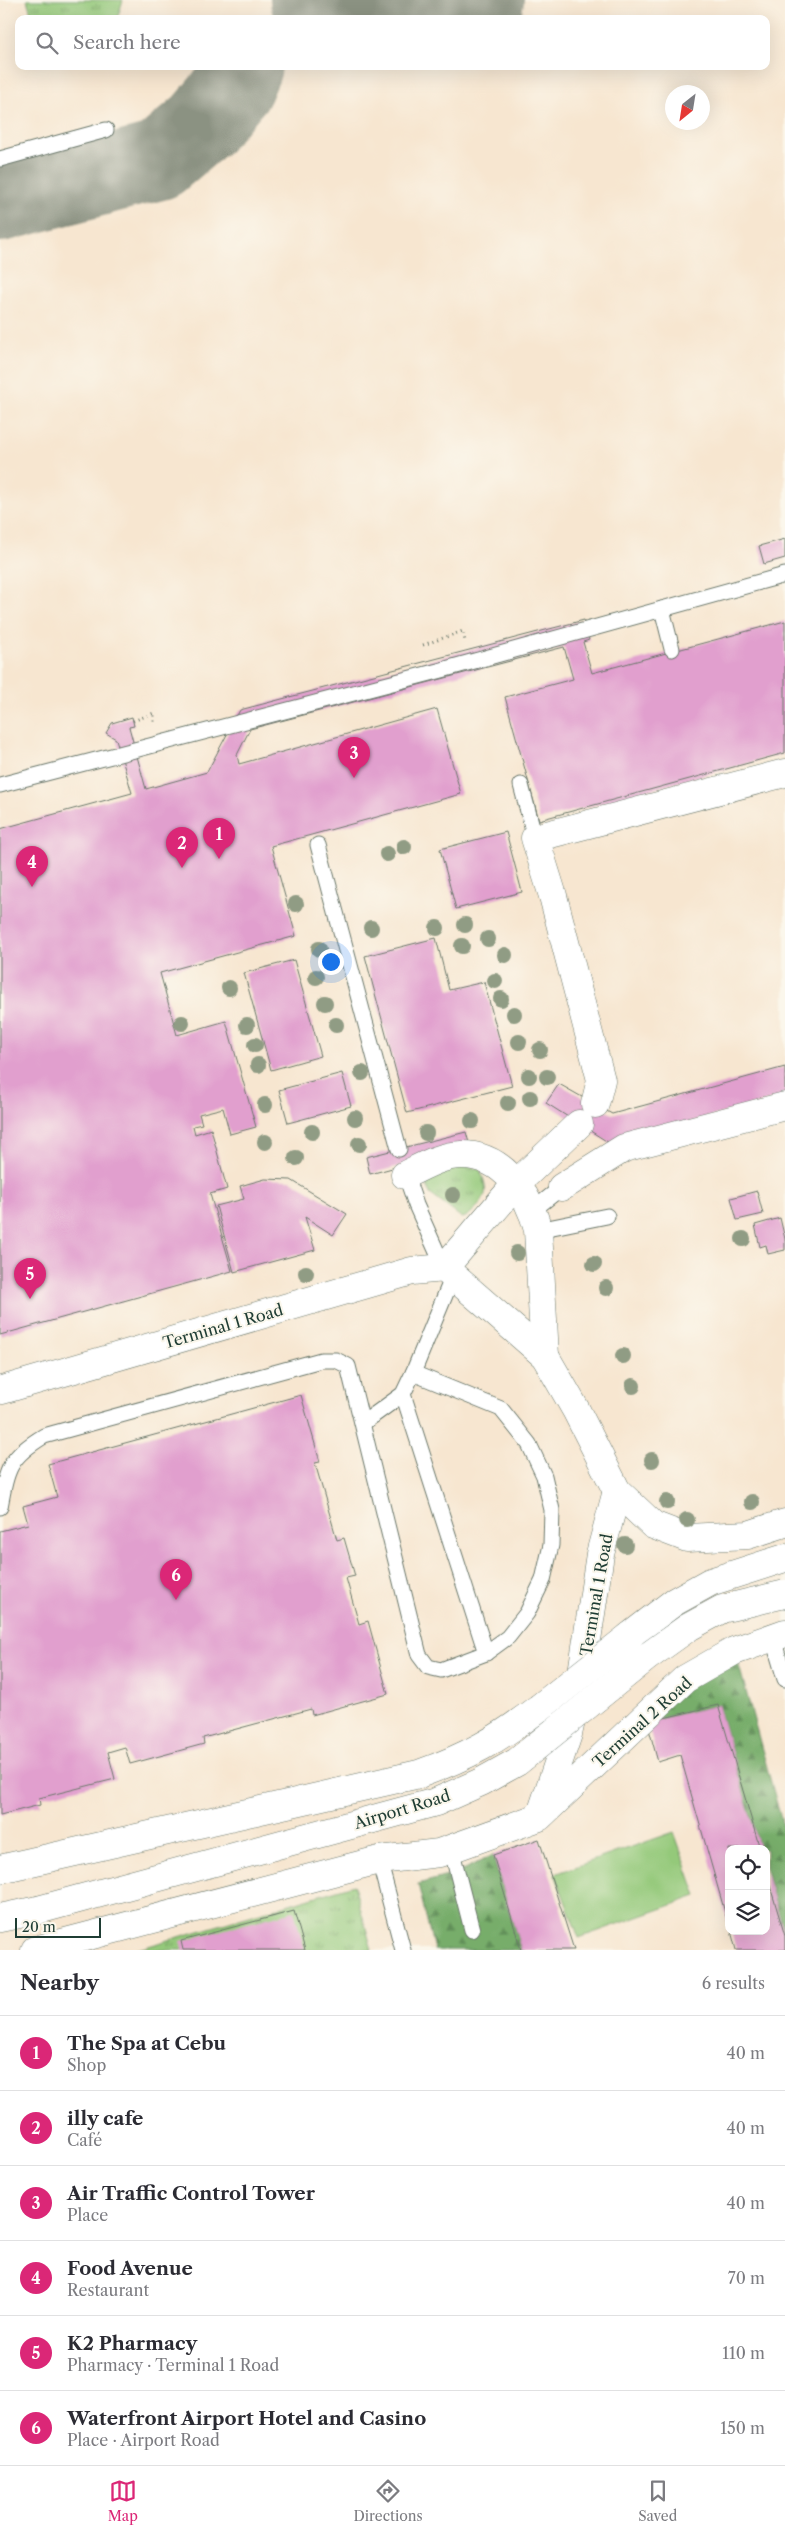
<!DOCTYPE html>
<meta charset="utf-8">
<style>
body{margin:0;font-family:"Libre Caslon Text",serif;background:#f7f7f7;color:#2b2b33}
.controls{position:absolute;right:15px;bottom:15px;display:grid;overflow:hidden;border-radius:10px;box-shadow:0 5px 20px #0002}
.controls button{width:45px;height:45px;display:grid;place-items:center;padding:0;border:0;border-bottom:1px solid #e1e1e2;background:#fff;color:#2b2b33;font:25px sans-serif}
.compass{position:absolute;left:665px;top:85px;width:45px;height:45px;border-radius:50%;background:#fff;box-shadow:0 5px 20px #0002;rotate:210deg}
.scale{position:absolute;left:15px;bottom:12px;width:86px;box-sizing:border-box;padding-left:5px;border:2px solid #1f3d34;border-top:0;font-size:14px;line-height:18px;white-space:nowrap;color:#1f3d34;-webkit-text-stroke:4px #fbf7ec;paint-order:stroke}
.you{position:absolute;left:330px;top:961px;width:18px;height:18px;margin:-12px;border:4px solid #fff;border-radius:50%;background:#1a73e8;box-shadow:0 0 0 8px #1a73e833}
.badge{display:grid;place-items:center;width:32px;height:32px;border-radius:50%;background:#db2777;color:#fff;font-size:16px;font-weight:700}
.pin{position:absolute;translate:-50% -41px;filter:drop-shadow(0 1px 2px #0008)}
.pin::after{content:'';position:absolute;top:26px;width:18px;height:15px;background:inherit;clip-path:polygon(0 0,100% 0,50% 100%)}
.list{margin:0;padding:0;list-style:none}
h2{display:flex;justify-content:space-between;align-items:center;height:65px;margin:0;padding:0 20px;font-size:21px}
h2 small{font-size:16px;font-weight:400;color:#7c7c81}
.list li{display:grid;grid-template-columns:32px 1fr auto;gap:15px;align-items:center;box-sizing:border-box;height:75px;padding:0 20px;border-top:1px solid #e1e1e2}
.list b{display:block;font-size:19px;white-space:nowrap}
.list p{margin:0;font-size:16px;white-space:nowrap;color:#7c7c81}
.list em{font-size:16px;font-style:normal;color:#7c7c81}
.icon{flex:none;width:28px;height:28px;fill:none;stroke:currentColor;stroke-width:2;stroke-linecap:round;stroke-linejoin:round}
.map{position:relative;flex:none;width:785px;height:1950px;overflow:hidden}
.search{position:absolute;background:#fff;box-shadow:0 5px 20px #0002;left:15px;right:15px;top:15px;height:55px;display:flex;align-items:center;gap:12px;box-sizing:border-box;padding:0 18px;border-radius:10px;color:#7c7c81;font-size:19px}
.sheet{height:515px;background:#fff}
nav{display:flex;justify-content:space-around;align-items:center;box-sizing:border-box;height:70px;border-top:1px solid #e1e1e2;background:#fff;font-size:14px;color:#7c7c81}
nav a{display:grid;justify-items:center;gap:2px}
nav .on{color:#db2777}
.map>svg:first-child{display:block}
.grass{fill:url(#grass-tufts);stroke:#5a8357}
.forest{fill:url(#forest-firs);stroke:#4b754f}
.pitch{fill:#94c97a;stroke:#5a8357}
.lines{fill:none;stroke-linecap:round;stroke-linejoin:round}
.taxiway{stroke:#8b9282;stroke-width:78}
.building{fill:#e19fce}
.service-casing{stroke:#6b786b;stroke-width:17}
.minor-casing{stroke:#6b786b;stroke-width:29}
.tertiary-casing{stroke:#6b786b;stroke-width:29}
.path{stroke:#6b786b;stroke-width:3;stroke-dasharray:1 4;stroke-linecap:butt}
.service{stroke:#fff;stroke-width:15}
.minor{stroke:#fff;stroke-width:28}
.tertiary{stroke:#fff;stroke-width:28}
.tertiary-bridge-casing{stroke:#6b786b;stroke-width:29;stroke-linecap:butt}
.tertiary-bridge{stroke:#fff;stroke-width:28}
.tree{fill:#909c84}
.labels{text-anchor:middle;stroke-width:4;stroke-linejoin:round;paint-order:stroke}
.street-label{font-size:16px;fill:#1f3d34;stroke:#fbf7ec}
</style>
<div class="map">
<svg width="785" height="1950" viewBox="0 0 785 1950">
<defs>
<pattern id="grass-tufts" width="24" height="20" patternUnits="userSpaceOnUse" patternTransform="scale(1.25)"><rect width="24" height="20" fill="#94c97a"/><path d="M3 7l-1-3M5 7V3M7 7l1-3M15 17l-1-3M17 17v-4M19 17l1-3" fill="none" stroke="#78a465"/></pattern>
<pattern id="forest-firs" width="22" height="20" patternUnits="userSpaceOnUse" patternTransform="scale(1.25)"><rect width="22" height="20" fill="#77ad6a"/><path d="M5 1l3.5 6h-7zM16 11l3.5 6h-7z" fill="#618e58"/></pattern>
</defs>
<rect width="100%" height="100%" fill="#fbf7ec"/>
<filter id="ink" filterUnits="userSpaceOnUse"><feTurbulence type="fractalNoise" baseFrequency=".02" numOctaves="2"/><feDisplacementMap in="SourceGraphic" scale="10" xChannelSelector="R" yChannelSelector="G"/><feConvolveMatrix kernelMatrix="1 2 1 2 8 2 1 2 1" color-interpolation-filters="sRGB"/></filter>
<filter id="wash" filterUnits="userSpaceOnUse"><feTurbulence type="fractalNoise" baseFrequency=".0096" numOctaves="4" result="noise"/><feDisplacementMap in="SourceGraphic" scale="20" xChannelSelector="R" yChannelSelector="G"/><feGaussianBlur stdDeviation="1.12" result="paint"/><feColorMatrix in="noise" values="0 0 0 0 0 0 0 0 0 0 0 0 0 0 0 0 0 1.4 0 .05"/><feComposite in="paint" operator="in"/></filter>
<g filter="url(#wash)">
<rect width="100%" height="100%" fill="#f7e6d0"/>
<g class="grass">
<path d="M27 0H123L117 19H33Z"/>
<path d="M464 1164 480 1170C487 1186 489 1197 475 1209 471 1213 468 1217 462 1218L430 1194 426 1182 429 1175Z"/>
<path d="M354 1885 372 1950H135Z"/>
</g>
<g class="forest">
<path d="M738 1662 785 1833V1936L766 1871V1849H760L718 1705 647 1722 684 1682Z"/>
<path d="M493 1855 521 1950H434L418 1884 455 1874Z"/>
</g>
<path class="pitch" d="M674 1832 697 1896 579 1938 555 1874Z"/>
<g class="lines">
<g class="taxiway">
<path d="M309 0 335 13 366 19"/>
<path d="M412 19 485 0"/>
<path d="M0 203 159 161 202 124 235 85 243 66"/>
</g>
</g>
<g id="blocks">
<g class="building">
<path d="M785 539V558L764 564 759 546Z"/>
<path d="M584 620 589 640 583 642 592 673 785 621V753L539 820 505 697 573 679 564 647 250 729 237 755 239 764 437 709 461 794 271 846 296 936 160 973 177 1035 226 1021 256 1127 230 1134 223 1108 199 1114 202 1124 193 1126 195 1134 211 1129 227 1189 210 1194 232 1271 0 1335V829L132 793 116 739 106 733 112 723 132 717 134 726 129 727 146 789 207 772 240 710Z"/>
<path d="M506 832 522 892 456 909 440 849Z"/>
<path d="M436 938 449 990 484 982 512 1086 407 1113 365 956Z"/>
<path d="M294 960 321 1056 271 1070 244 973Z"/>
<path d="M785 1067V1096L611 1144 546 1103 559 1084 612 1114Z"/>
<path d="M342 1073 351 1106 288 1123 279 1090Z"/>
<path d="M466 1132 469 1143 426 1159 370 1174 366 1157Z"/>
<path d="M265 1179 291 1180 347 1214 333 1235 305 1217 315 1250 234 1272 216 1206 244 1199 240 1186Z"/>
<path d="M757 1191 763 1214 737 1220 731 1198Z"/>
<path d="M780 1218 785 1239V1250L768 1254 766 1245 760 1247 755 1225Z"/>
<path d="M301 1395 320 1462 315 1463 337 1540 344 1538 355 1576 346 1578 359 1624 368 1621 388 1694 312 1715 311 1709 203 1738 204 1744 130 1764 125 1747 108 1752 115 1779 39 1798 40 1805 0 1815V1531L28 1524 23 1506 57 1497 48 1464Z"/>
<path d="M718 1705 760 1849H729L728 1923 680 1755 658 1762 647 1722Z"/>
<path d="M539 1839 550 1874 574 1950H521L493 1855Z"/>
<path d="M766 1873 785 1936V1950H736L731 1931H766Z"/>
<path d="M294 1911 305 1950H183L181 1941Z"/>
</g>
</g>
</g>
<g filter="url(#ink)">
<use href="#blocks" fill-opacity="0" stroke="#6b786b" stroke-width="1"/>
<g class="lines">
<g class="service-casing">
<g id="service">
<path d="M0 159 106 130"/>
<path d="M662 609 672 649"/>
<path d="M0 785 442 670 785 575"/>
<path d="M521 785 535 838"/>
<path d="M318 845 399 1149"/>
<path d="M404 1170 416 1205 444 1268"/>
<path d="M533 1210 562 1187"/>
<path d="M538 1230 607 1216"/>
<path d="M413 1373 453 1276"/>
<path d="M403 1394 486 1653"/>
<path d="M0 1507C7 1468 9 1457 44 1436L321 1360H336L348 1366 419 1655 428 1667 441 1670 486 1653 508 1637 527 1613 543 1580 551 1545 552 1510 544 1476 529 1444 501 1409 413 1373 403 1394 363 1423"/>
<path d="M781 1634 776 1649 785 1679"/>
<path d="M451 1848 472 1930"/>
<path d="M379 1860 403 1950"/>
</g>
</g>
<g class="minor-casing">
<g id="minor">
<path d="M595 1104 601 1080 553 896 535 838 785 773"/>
<path d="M405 1175C423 1166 442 1155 462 1155 504 1155 529 1195 538 1230L545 1356"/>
<path d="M562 1187 624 1148 785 1106"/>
<path d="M444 1268 517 1183 579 1124"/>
</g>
</g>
<g class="tertiary-casing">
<g id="tertiary">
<path d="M2 1390 412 1271 444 1268 545 1356 576 1410 617 1491 653 1525 687 1538 748 1535 785 1523"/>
<path d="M630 1636 674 1602 710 1582 785 1558"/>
<path d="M541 1814 568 1734 582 1673 600 1554 617 1491"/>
<path d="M0 1869 419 1774C469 1756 497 1740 539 1708"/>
<path d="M0 1918 38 1910"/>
<path d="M35 1950 379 1860 439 1853 539 1817 685 1679 734 1651 785 1633"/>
</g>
</g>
<g class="path">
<path d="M423 645 463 631 465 641"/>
<path d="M133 721 154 713V722"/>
</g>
<use href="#service" class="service"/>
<use href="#minor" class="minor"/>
<use href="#tertiary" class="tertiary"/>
<g class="tertiary-bridge-casing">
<g id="tertiary-bridge">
<path d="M539 1708 630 1636"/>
<path d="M38 1910 436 1802 481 1782 517 1762 647 1657 689 1627 722 1609 785 1594"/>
</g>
</g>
<use href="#tertiary-bridge" class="tertiary-bridge"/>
</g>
<g class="tree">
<circle cx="404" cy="847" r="8"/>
<circle cx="387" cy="854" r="8"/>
<circle cx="296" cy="904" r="8"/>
<circle cx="465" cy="925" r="8"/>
<circle cx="371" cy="928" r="8"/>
<circle cx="437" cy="928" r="8"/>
<circle cx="488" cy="939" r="8"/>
<circle cx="462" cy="946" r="8"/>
<circle cx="319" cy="949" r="8"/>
<circle cx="505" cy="955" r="8"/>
<circle cx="316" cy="977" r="8"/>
<circle cx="495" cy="981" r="8"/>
<circle cx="229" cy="988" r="8"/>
<circle cx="501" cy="999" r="8"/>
<circle cx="325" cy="1003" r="8"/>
<circle cx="514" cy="1014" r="8"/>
<circle cx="182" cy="1023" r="8"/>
<circle cx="247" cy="1025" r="8"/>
<circle cx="336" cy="1025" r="8"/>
<circle cx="519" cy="1042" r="8"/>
<circle cx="255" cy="1045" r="8"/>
<circle cx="540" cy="1050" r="8"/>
<circle cx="258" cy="1065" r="8"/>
<circle cx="362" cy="1073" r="8"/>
<circle cx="529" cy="1076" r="8"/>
<circle cx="547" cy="1077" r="8"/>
<circle cx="530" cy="1098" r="8"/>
<circle cx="508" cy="1103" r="8"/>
<circle cx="265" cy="1105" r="8"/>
<circle cx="355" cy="1118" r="8"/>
<circle cx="472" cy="1121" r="8"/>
<circle cx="312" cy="1132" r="8"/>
<circle cx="426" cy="1133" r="8"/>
<circle cx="265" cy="1142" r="8"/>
<circle cx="359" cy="1144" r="8"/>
<circle cx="296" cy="1158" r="8"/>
<circle cx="453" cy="1195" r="8"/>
<circle cx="743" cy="1239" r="8"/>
<circle cx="517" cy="1253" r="8"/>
<circle cx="594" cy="1264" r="8"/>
<circle cx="306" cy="1273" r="8"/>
<circle cx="606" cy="1288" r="8"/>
<circle cx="623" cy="1356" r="8"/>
<circle cx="633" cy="1386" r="8"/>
<circle cx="652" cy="1460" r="8"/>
<circle cx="667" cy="1502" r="8"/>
<circle cx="752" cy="1502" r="8"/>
<circle cx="687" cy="1520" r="8"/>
<circle cx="625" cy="1545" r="8"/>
</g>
</g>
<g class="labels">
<g class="street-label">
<text transform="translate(223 1326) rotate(-16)" y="6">Terminal 1 Road</text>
<text transform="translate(596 1595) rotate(-80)" y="6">Terminal 1 Road</text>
<text transform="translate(642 1722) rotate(-42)" y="6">Terminal 2 Road</text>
<text transform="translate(402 1809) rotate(-17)" y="6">Airport Road</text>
</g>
</g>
</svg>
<div class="controls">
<button><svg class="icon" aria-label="locate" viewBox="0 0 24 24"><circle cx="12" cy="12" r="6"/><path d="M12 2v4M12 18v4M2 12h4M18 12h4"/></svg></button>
<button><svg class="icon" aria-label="layers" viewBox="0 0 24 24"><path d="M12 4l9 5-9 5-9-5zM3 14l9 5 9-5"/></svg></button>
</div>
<svg class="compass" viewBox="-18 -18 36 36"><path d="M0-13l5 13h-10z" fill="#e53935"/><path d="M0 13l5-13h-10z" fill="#7c7c81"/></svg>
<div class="scale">20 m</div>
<div class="you"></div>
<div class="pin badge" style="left:219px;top:859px">1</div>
<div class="pin badge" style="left:182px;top:868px">2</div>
<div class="pin badge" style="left:354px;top:778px">3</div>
<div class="pin badge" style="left:32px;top:887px">4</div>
<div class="pin badge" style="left:30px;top:1299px">5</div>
<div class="pin badge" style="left:176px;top:1600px">6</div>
<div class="search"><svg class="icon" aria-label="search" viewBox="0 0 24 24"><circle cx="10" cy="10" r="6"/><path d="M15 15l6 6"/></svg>Search here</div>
</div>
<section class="sheet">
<h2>Nearby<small>6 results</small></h2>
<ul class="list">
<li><span class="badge">1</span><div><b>The Spa at Cebu</b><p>Shop</p></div><em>40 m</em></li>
<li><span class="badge">2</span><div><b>illy cafe</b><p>Café</p></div><em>40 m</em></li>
<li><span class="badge">3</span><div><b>Air Traffic Control Tower</b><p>Place</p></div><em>40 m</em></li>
<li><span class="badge">4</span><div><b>Food Avenue</b><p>Restaurant</p></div><em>70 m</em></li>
<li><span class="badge">5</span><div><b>K2 Pharmacy</b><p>Pharmacy · Terminal 1 Road</p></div><em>110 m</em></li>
<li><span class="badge">6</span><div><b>Waterfront Airport Hotel and Casino</b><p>Place · Airport Road</p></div><em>150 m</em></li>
</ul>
</section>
<nav>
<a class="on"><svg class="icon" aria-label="map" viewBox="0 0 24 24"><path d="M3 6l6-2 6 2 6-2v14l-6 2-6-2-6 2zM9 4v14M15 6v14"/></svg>Map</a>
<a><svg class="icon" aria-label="directions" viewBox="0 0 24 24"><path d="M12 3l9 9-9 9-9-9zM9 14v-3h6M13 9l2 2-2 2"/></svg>Directions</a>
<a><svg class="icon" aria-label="saved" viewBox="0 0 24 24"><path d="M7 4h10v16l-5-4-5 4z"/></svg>Saved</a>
</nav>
